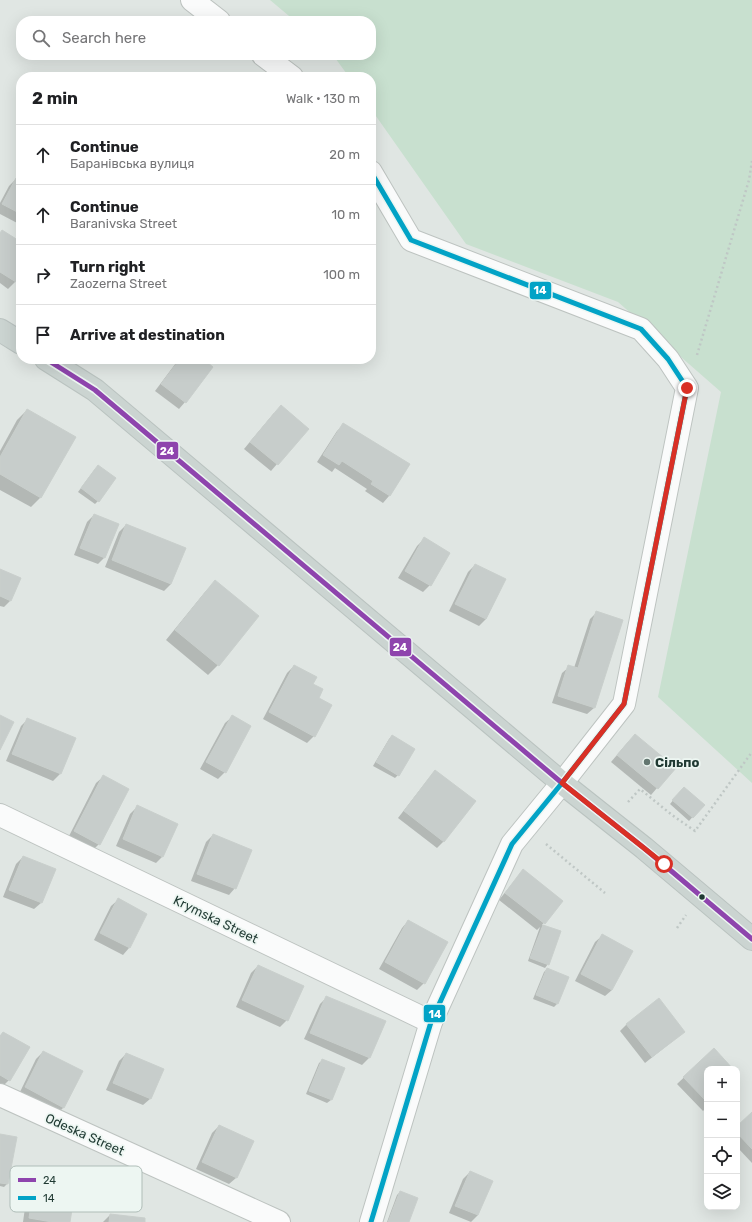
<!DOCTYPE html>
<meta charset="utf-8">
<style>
body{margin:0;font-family:Rubik,sans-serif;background:#f6f6f6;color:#202124}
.controls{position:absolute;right:12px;bottom:12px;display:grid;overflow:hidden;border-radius:8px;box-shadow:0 4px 16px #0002}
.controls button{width:36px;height:36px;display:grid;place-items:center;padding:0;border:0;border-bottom:1px solid #e0e0e0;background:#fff;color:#202124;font:20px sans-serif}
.stop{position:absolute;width:12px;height:12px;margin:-9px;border:3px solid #d93025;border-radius:50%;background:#fff}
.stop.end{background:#d93025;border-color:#fff;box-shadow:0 1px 4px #0008}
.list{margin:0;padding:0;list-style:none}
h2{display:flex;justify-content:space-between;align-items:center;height:52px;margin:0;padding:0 16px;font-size:17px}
h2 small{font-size:13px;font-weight:400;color:#757577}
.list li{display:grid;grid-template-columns:26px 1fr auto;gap:12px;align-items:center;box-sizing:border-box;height:60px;padding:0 16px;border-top:1px solid #e0e0e0}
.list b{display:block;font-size:15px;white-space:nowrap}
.list p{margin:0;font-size:13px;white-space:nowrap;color:#757577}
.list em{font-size:13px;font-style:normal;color:#757577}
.icon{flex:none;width:22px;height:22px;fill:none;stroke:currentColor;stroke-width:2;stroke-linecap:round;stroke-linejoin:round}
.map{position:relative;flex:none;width:752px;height:1222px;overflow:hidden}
.search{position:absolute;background:#fff;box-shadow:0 4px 16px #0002;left:16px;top:16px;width:360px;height:44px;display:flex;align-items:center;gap:10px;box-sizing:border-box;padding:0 14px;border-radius:16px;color:#757577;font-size:15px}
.panel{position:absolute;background:#fff;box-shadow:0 4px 16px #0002;left:16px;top:72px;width:360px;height:292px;border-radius:16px}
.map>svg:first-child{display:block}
.green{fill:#c8e0cf}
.shadow{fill:#0003}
.building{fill:#c7cdcb;stroke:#c9cfcc}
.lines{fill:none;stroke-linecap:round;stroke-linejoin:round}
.minor-casing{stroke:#bdc3c0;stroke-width:24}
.major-casing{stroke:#bac3c0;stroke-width:24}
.path{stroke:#bfc7c5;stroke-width:2.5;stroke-dasharray:2 3;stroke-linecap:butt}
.minor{stroke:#fafbfb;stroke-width:22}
.major{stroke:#cbd4d1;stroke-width:22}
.bus-1-casing{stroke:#edf6f2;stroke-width:8}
.bus-2-casing{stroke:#edf6f2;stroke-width:8}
.bus-1{stroke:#8e44ad;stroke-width:5}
.bus-2{stroke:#02a3c6;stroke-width:5}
.route{stroke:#d93025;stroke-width:5}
.poi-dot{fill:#637670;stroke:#edf6f2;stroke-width:1.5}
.bus-dot{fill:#1f3932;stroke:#edf6f2;stroke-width:1.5}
.labels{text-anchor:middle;stroke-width:3.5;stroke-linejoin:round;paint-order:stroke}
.poi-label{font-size:13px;font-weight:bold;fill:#1f3932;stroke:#edf6f2;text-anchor:start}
.street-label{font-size:13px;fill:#1f3932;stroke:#edf6f2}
.key{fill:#edf6f2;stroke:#afbdb8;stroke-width:1}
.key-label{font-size:11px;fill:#1f3932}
.line-badge{stroke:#edf6f2;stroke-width:1.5}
.badge-label{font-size:11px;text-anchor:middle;font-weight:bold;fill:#fff}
</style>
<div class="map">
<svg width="752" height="1222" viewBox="0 0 752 1222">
<rect width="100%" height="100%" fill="#e0e6e3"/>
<path class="green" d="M270 0H752V783L658 697 721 392 618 302 466 244 371 109V77H349L333 55H371V21H295Z"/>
<g class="shadow">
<path d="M16 179 21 182V225L0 214V203L9 186Z"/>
<path d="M0 233 21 243V272L15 282 8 289 0 283Z"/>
<path d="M179 359H201L185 402 179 409 155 391Z"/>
<path d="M27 410 41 497 31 507 0 490V451L17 420Z"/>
<path d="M274 413 307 429 271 471 244 449Z"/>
<path d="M344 424 409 465 389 496 383 503 365 491 367 489 335 468 332 472 317 462 337 431Z"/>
<path d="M95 469 98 501 95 504 78 492Z"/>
<path d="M94 515 105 557 98 564 74 555 87 522Z"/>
<path d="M126 525 171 584 164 591 105 567 119 532Z"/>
<path d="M424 539 430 585 423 592 398 578 417 546Z"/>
<path d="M475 565 505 580 486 619 479 626 449 611 468 572Z"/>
<path d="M0 570 10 601 4 607 0 606Z"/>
<path d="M215 582 218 665 208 675 166 640 205 592Z"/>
<path d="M597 612 594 708 587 714 552 703 562 673 569 667 574 668 590 619Z"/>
<path d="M294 666 312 685 317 698 314 736 307 743 263 719 287 673Z"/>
<path d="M232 717 225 772 218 779 200 769 225 723Z"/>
<path d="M28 719 75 739 60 774 53 781 6 761 21 726Z"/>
<path d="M392 736 398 775 395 778 373 766 389 739Z"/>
<path d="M628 742 674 768 651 795 611 762Z"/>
<path d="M435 771 444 841 437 848 398 818 429 778Z"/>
<path d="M103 777 99 844 92 851 68 838 96 783Z"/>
<path d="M681 791 703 805 689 821 670 804Z"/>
<path d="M137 807 162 857 156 863 116 846 130 814Z"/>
<path d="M213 835 235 888 229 895 191 881 206 842Z"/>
<path d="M23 857 41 903 34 909 3 897 16 864Z"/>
<path d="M523 870 562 901 542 925 560 932 548 964 545 968 528 961 540 927 537 930 499 900Z"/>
<path d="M118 900 129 948 123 955 94 940 111 906Z"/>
<path d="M408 921 424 983 417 990 379 969 402 928Z"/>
<path d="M602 936 612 990 605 996 575 981 595 942Z"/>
<path d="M258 966 287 1020 280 1027 236 1007 251 973Z"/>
<path d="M547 969 568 978 557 1004 554 1007 533 999 544 972Z"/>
<path d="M327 997 384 1022 369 1058 362 1065 304 1039 320 1004Z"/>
<path d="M627 1024 684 1032 645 1063 620 1031Z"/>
<path d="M3 1033 9 1080 2 1087 0 1086V1036Z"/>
<path d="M714 1049 732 1069H707V1107L703 1111 677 1084Z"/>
<path d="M43 1052 64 1107 57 1114 19 1094 36 1059Z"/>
<path d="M126 1054 162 1070 150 1099 143 1105 106 1090 119 1061Z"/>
<path d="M323 1060 343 1068 331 1100 327 1103 306 1094 319 1063Z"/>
<path d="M752 1113V1163L737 1147V1127Z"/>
<path d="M219 1126 236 1178 229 1184 196 1169 212 1133Z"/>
<path d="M0 1135 7 1184 4 1187 0 1186Z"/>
<path d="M470 1172 478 1215 471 1222 449 1213 463 1179Z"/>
<path d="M36 1173 69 1222H23L29 1180Z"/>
<path d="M400 1192 408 1222H387L397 1195Z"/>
<path d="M110 1215 144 1222H103Z"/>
</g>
<g class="building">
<path d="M16 178 21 180V214L2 204Z"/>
<path d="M2 230 21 242V274L16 282 0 272V233Z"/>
<path d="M180 359H203L213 367 186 403 161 384Z"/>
<path d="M281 405 309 429 278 465 250 442Z"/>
<path d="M27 409 76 437 41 498 0 474V457Z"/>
<path d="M343 423 410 464 390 496 371 484 373 481 342 461 339 465 323 455Z"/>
<path d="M98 465 116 478 99 502 81 488Z"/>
<path d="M94 514 119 524 105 558 80 548Z"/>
<path d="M126 524 186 548 171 584 112 560Z"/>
<path d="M424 537 450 553 431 586 405 571Z"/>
<path d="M475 564 506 579 486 619 455 604Z"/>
<path d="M0 569 21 578 11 601 0 596Z"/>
<path d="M215 580 259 616 219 666 175 630Z"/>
<path d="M596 611 623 620 595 708 558 696 568 665 578 668Z"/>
<path d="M294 665 317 677 313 684 323 689 319 698 332 705 315 737 269 712Z"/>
<path d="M0 715 14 722 0 750Z"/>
<path d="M232 715 251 726 226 773 206 762Z"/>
<path d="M27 718 76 738 61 774 12 754Z"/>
<path d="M635 734 676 768 658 789 617 755Z"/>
<path d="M392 735 415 749 399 776 376 762Z"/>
<path d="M435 770 476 801 444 842 404 811Z"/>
<path d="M103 775 129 789 100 845 74 831Z"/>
<path d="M684 787 705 805 693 818 672 800Z"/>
<path d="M137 805 178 824 163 857 123 839Z"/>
<path d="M213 834 252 850 236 889 197 874Z"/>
<path d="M23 856 56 869 42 903 9 890Z"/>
<path d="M523 869 563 901 545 924 505 893Z"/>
<path d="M118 898 147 914 130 948 100 933Z"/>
<path d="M408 920 448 942 425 984 385 962Z"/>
<path d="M543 925 561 931 549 965 530 958Z"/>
<path d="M602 934 633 951 612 990 581 974Z"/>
<path d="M258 965 304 986 288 1021 242 1000Z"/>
<path d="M547 968 569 977 558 1004 536 995Z"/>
<path d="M326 996 386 1021 370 1058 310 1033Z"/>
<path d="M659 998 685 1032 652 1057 626 1024Z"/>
<path d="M3 1032 30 1047 10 1081 0 1075V1036Z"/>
<path d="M714 1048 733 1069H707V1102L683 1077Z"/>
<path d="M43 1051 83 1071 64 1108 25 1087Z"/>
<path d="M126 1053 164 1069 151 1099 113 1083Z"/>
<path d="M322 1059 345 1068 332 1100 309 1091Z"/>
<path d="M752 1112V1149L737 1133V1126Z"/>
<path d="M219 1125 254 1141 237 1178 202 1162Z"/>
<path d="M0 1134 17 1137 8 1184 0 1183Z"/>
<path d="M470 1171 493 1181 478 1215 455 1206Z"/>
<path d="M36 1172 77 1179 70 1222H52L29 1218Z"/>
<path d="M400 1191 418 1198 409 1222H388Z"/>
<path d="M110 1214 145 1218V1222H109Z"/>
</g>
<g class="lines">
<g class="minor-casing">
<g id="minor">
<path d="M192 0 219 21"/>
<path d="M263 55 292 77"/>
<path d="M0 815 431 1022"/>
<path d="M0 1095 279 1222"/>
<path d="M371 1222 431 1022 512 844 562 783 624 704 687 388 668 359 641 329 411 240 371 172"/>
</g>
</g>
<g class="major-casing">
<g id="major">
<path d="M0 330 21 343"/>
<path d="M46 359 95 390 562 783 644 848 752 939"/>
</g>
</g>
<g class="path">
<path d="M697 355 749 180 752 161"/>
<path d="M628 802 640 789 672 815 695 831 752 752"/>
<path d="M546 844 605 893"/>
<path d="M677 928 686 915"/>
</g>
<use href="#minor" class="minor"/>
<use href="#major" class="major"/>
<g class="bus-1-casing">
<path id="bus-1" d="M46 359 95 390 562 783 644 848 752 939"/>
</g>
<g class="bus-2-casing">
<path id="bus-2" d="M371 1222 431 1022 512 844 562 783 624 704 687 388 668 359 641 329 411 240 371 172"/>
</g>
<use href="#bus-1" class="bus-1"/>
<use href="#bus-2" class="bus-2"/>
</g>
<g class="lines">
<path class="route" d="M664 864 562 783 624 704 687 388"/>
</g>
<circle class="poi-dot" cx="647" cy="762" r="4"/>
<circle class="bus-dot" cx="702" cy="897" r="3.5"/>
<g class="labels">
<g class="poi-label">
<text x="655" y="767">Сільпо</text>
</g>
<g class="street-label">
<text transform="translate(216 919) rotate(26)" y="5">Krymska Street</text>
<text transform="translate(85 1134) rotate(24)" y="5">Odeska Street</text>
</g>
</g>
<rect x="10" y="1166" width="132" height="46" rx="6" class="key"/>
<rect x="18" y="1178" width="18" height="4" fill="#8e44ad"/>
<rect x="18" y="1196" width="18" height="4" fill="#02a3c6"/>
<g class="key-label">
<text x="43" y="1184">24</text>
<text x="43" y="1202">14</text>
</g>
<g class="line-badge">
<rect x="529" y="281" width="23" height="19" rx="4" fill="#02a3c6"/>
<rect x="156" y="441" width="23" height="19" rx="4" fill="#8e44ad"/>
<rect x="389" y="637" width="23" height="20" rx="4" fill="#8e44ad"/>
<rect x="423" y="1004" width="23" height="19" rx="4" fill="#02a3c6"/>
</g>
<g class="badge-label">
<text x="540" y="294">14</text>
<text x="167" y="455">24</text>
<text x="400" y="651">24</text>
<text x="435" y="1018">14</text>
</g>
</svg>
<div class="controls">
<button>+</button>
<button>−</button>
<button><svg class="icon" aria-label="locate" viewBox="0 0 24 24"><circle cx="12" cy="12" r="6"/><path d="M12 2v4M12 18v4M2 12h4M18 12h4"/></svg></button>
<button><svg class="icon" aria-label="layers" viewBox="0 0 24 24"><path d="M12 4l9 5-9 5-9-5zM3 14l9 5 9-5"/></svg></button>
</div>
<div class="stop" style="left:664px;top:864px"></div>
<div class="stop end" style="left:687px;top:388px"></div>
<div class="search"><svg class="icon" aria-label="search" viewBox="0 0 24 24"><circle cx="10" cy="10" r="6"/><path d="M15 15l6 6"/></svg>Search here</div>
<section class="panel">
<h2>2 min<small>Walk · 130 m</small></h2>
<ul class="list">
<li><svg class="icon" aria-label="ahead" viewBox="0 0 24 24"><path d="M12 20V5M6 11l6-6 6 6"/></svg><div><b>Continue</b><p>Баранівська вулиця</p></div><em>20 m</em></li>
<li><svg class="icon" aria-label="ahead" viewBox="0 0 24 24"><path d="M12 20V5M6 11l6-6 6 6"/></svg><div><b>Continue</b><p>Baranivska Street</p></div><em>10 m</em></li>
<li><svg class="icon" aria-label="right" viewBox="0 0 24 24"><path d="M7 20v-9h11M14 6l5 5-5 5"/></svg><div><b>Turn right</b><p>Zaozerna Street</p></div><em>100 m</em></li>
<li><svg class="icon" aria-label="arrive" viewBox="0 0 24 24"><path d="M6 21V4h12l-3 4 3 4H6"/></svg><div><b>Arrive at destination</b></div></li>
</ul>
</section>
</div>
